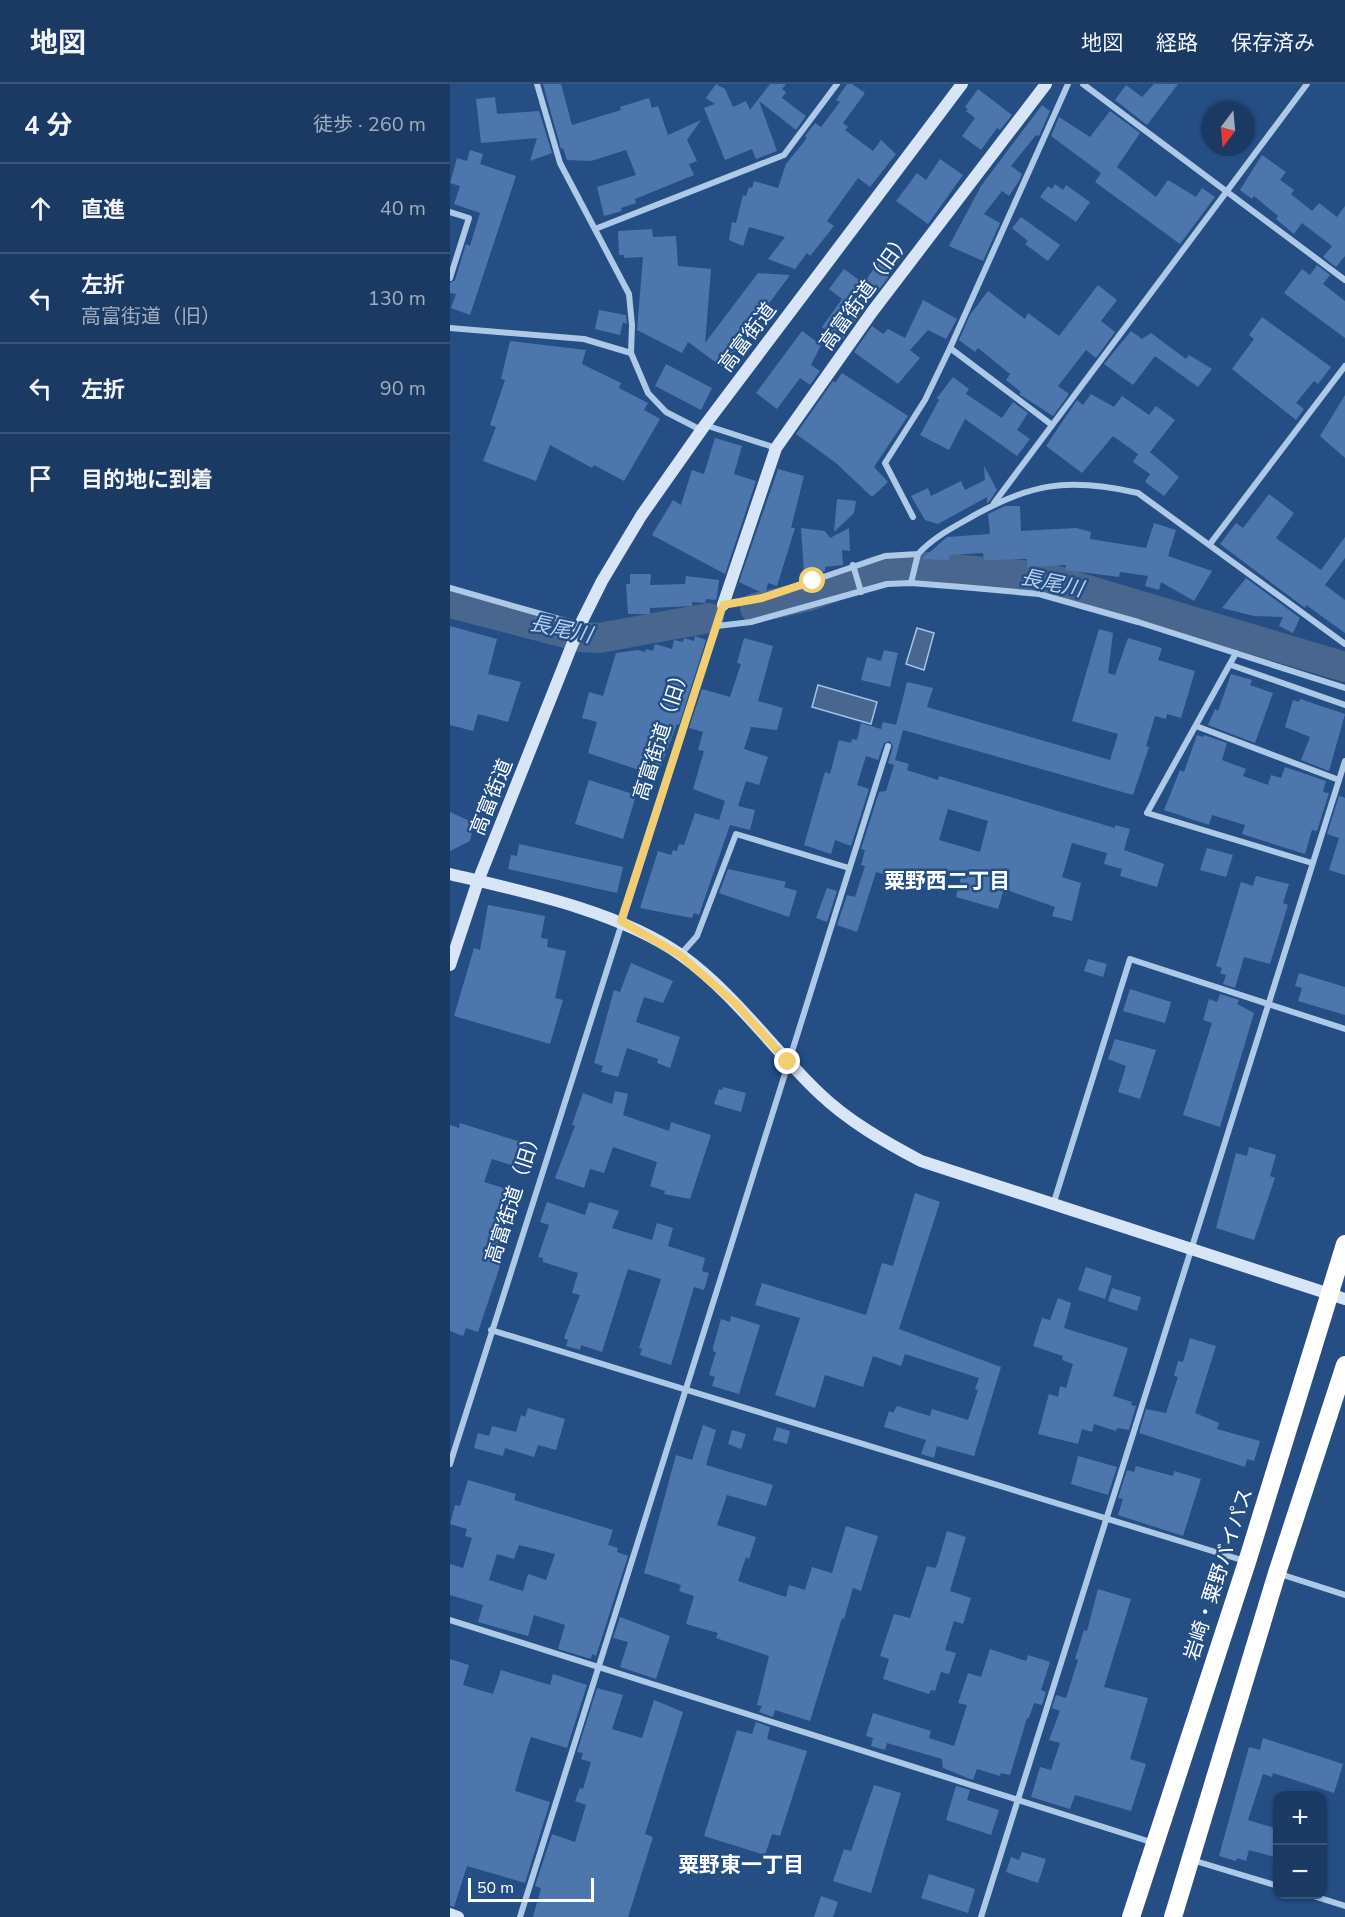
<!DOCTYPE html>
<html lang="ja">
<meta charset="utf-8">
<style>
body{margin:0;font-family:"Nunito Sans","Noto Sans JP",sans-serif;background:#28456c;color:#f1f3f6}
.controls{position:absolute;right:18px;bottom:18px;display:grid;overflow:hidden;border-radius:12px;box-shadow:0 2px 4px #0004}
.controls button{width:54px;height:54px;display:grid;place-items:center;padding:0;border:0;border-bottom:2px solid #395478;background:#1b3a63;color:#f1f3f6;font:30px sans-serif}
.compass{position:absolute;left:751px;top:18px;width:54px;height:54px;border-radius:50%;background:#1b3a63;box-shadow:0 2px 4px #0004;rotate:196deg}
.scale{position:absolute;left:18px;bottom:15px;width:126px;box-sizing:border-box;padding-left:6px;border:3px solid #fff;border-top:0;font-size:16px;line-height:21px;white-space:nowrap;color:#fff;-webkit-text-stroke:4px #244e84;paint-order:stroke}
.stop{position:absolute;width:18px;height:18px;margin:-14px;border:4px solid #f2ce71;border-radius:50%;background:#fff}
.stop.end{background:#f2ce71;border-color:#fff;box-shadow:0 2px 6px #0008}
.list{margin:0;padding:0;list-style:none}
h2{display:flex;justify-content:space-between;align-items:center;height:78px;margin:0;padding:0 24px;font-size:26px}
h2 small{font-size:20px;font-weight:400;color:#a0adbe}
.list li{display:grid;grid-template-columns:39px 1fr auto;gap:18px;align-items:center;box-sizing:border-box;height:90px;padding:0 24px;border-top:2px solid #395478}
.list b{display:block;font-size:22px;white-space:nowrap}
.list p{margin:0;font-size:20px;white-space:nowrap;color:#a0adbe}
.list em{font-size:20px;font-style:normal;color:#a0adbe}
.icon{flex:none;width:33px;height:33px;fill:none;stroke:currentColor;stroke-width:2;stroke-linecap:round;stroke-linejoin:round}
.map{position:relative;flex:none;width:895px;height:1833px;overflow:hidden}
header{display:flex;align-items:center;gap:36px;box-sizing:border-box;height:84px;padding:0 30px;background:#1b3a63;border-bottom:2px solid #395478}
header strong{font-size:28px}
nav{display:flex;gap:33px;margin-inline-start:auto;font-size:21px}
main{display:flex}
aside{flex:1;background:#1b3a63}
.map>svg:first-child{display:block}
.water{fill:#49678e;stroke:#a2c2e9;stroke-width:1.5}
.lines{fill:none;stroke-linecap:round;stroke-linejoin:round}
.river{stroke:#49678e;stroke-width:30}
.building{fill:#4d77ac;fill-rule:evenodd}
.street{stroke:#aec8e8;stroke-width:6}
.secondary{stroke:#d8e5f7;stroke-width:12}
.highway{stroke:#fff;stroke-width:18}
.route{stroke:#f2ce71;stroke-width:8}
.labels{text-anchor:middle;stroke-width:5;stroke-linejoin:round;paint-order:stroke}
.street-label{font-size:20px;fill:#fff;stroke:#244e84}
.water-label{font-size:21px;font-style:italic;fill:#b9d2ef;stroke:#244e84}
.neighbourhood-label{font-size:21px;font-weight:bold;fill:#fff;stroke:#244e84}
</style>
<header>
<strong>地図</strong>
<nav><a>地図</a><a>経路</a><a>保存済み</a></nav>
</header>
<main>
<aside>
<h2>4 分<small>徒歩 · 260 m</small></h2>
<ul class="list">
<li><svg class="icon" aria-label="ahead" viewBox="0 0 24 24"><path d="M12 20V5M6 11l6-6 6 6"/></svg><div><b>直進</b></div><em>40 m</em></li>
<li><svg class="icon" aria-label="left" viewBox="0 0 24 24"><path d="M17 20v-9H6M10 6l-5 5 5 5"/></svg><div><b>左折</b><p>高富街道（旧）</p></div><em>130 m</em></li>
<li><svg class="icon" aria-label="left" viewBox="0 0 24 24"><path d="M17 20v-9H6M10 6l-5 5 5 5"/></svg><div><b>左折</b></div><em>90 m</em></li>
<li><svg class="icon" aria-label="arrive" viewBox="0 0 24 24"><path d="M6 21V4h12l-3 4 3 4H6"/></svg><div><b>目的地に到着</b></div></li>
</ul>
</aside>
<div class="map">
<svg width="895" height="1833" viewBox="0 0 895 1833">
<rect width="100%" height="100%" fill="#244e84"/>
<g class="water">
<path d="M467 544 484 549 474 586 456 580Z"/>
<path d="M368 601 427 618 421 640 362 623Z"/>
</g>
<g class="lines">
<g class="river">
<path d="M0 519 131 553 149 554 259 534"/>
<path d="M305 524 359 512 429 486 480 483 594 493 895 583"/>
</g>
</g>
<g class="building">
<path d="M93 0H111L122 41 171 26 170 23 199 14 202 24 208 22 218 51 251 36 237 56 247 77 239 80 244 91 185 115 186 119 171 124 172 127 154 132 147 103 186 91 176 66 141 77 117 76 113 64 111 65Z"/>
<path d="M266 0 275 5 283 23 296 17 300 26 320 0H336L332 5 336 8 332 14 356 32 346 46 309 17 327 67 306 75 302 65 275 76 254 24 265 20 256 14Z"/>
<path d="M397 0H402L415 9 393 39 398 43 395 46 423 67 431 56 446 70 420 103 408 94 377 137 384 142 360 172 357 169 345 185 318 175 335 153 299 143 293 162 279 156 282 138 286 139 293 111 296 112 299 103 302 104 304 97 328 104 336 80 357 54 355 52 365 39 371 43 390 18 386 16Z"/>
<path d="M704 0H728L697 41 665 16 676 1 692 13Z"/>
<path d="M528 5 562 31 550 46 547 44 531 66 512 52 525 34 516 27 518 25 515 23Z"/>
<path d="M45 13 47 30 89 27 102 69 80 77 87 54 31 59 26 15Z"/>
<path d="M592 21 600 27 589 52 586 51 561 82 572 90 569 97 559 112 552 107 534 130 550 139 533 177 499 162 531 102Z"/>
<path d="M660 27 690 49 667 83 706 113 718 96 746 113 752 104 765 113 730 160 645 98 651 89 601 52 609 33 640 53Z"/>
<path d="M20 66 33 70 30 80 66 92 20 231 1 224 6 210 0 209V199L5 196 16 160 20 162 30 129 4 120 10 102 0 99 7 74 17 77Z"/>
<path d="M812 71 836 88 830 96 844 106 841 110 862 127 869 119 887 133 895 122V172L886 183 873 173 882 162 852 139 844 150 826 135 828 132 804 112 802 115 790 106Z"/>
<path d="M490 75 513 91 478 140 446 117 467 89 476 96Z"/>
<path d="M605 100 613 106 616 101 640 118 626 138 590 113 598 102 602 105Z"/>
<path d="M571 133 610 161 598 177 575 160 578 157 562 144Z"/>
<path d="M202 145 203 153 226 152 228 182 261 185 255 259 308 189 340 191 294 253 300 258 290 271 284 267 272 283 238 258 232 269 187 246 193 173 174 174V171H169L168 147Z"/>
<path d="M431 175 444 185 428 207 415 197Z"/>
<path d="M867 181 880 191 873 200 895 217V254L834 209 852 185 860 191Z"/>
<path d="M394 185 421 205 406 225 411 229 391 258 372 243 392 215 379 205Z"/>
<path d="M648 201 667 216 651 237 665 248 646 274 636 266 608 302 619 310 603 332 569 310 571 308 556 296 560 290 528 264 525 268 509 256 520 231 538 207 575 235 578 229 609 252Z"/>
<path d="M473 216 507 235 496 255 478 246 460 266 470 274 448 300 404 268 422 242 433 250 438 245 455 254Z"/>
<path d="M149 226 176 231 177 240 173 238 170 251 145 245Z"/>
<path d="M812 233 881 283 868 300 864 297 846 319 854 325 846 336 782 285 804 255 799 251Z"/>
<path d="M352 247 371 261 361 281 370 287 360 301 350 294 327 325 306 309Z"/>
<path d="M681 247 692 255 701 249 736 275 739 271 762 285 748 303 705 272 683 301 654 280Z"/>
<path d="M60 257 136 266 132 280 171 299 169 304 198 319 194 326 210 335 174 397 144 381 142 384 100 361 86 397 33 377 46 343 40 341 55 296 51 295Z"/>
<path d="M216 280 262 304 251 326 205 302Z"/>
<path d="M392 289 458 332 424 383 438 398 422 413 386 379 346 350 383 297 385 299Z"/>
<path d="M503 293 519 305 516 310 552 334 563 318 578 329 567 346 580 355 567 372 515 335 499 366 470 351 489 316 487 314Z"/>
<path d="M641 310 664 323 672 312 699 331 706 322 725 336 700 368 729 393 714 412 695 398 700 390 683 378 688 370 663 352 632 389 596 362 627 316 633 321Z"/>
<path d="M895 311V374L870 352Z"/>
<path d="M265 354 292 362 284 390 306 397 275 490 202 451 223 416 231 421 242 386 254 390Z"/>
<path d="M534 382 547 406 539 418 537 419V413L488 440 475 436 461 412 478 404 481 412 511 397 515 406 535 396Z"/>
<path d="M328 385 354 392 341 444H345L327 502 318 499 316 507 312 509 289 498Z"/>
<path d="M819 410 844 429 826 454 871 486 895 453V474L875 501 895 516V549L856 521 855 524 770 460 786 439 793 444Z"/>
<path d="M387 415 406 417 404 429 384 448Z"/>
<path d="M555 422H570L571 447 626 444 641 448 640 455 696 464 704 439 726 446 718 472 762 487 744 517 711 498 709 506 695 502 698 492 670 488 669 493 615 486 616 481 577 483V475L534 476 533 469 499 471V476L472 475 497 453 540 450 538 430Z"/>
<path d="M351 444 375 447 380 454 399 444 400 467 392 466 393 481 375 483V487L370 489 354 490Z"/>
<path d="M180 490H201L200 501 235 500 236 492 269 496 267 512 266 516 256 515 255 519 242 518V522L200 524V530H178L176 500H180Z"/>
<path d="M796 494 850 534 843 549 829 542 833 533 804 532 772 524Z"/>
<path d="M0 542 47 555 38 590 71 598 58 638 28 630 23 647 0 641Z"/>
<path d="M649 545 663 549 658 589 665 591 678 554 712 564 708 576 745 587 731 634 717 630 716 635 705 632 696 662 699 663 683 711 453 646 445 676 459 680 457 686 488 696 489 692 665 744V741L680 745 674 766 714 780 707 803 670 792 672 785 654 780 657 769 622 759 612 793 631 799 622 837 602 832 605 823 554 805 548 825 506 813 511 793 486 786 480 805 426 788 407 848 387 841 397 811 405 813 415 782 411 781 415 766 411 765 429 708 436 707 444 681 438 679 443 663 440 657 434 659 428 676 416 672 407 701 419 705 401 762 385 756 381 770 354 761 375 688 380 690 389 656 401 659 402 655 407 656 411 639 431 645 433 638 446 641 457 598 483 604 477 623 660 676 668 650 622 637ZM498 725 538 737 530 768 489 756Z"/>
<path d="M245 552 256 556 229 641 227 640 207 692 138 669 147 638 132 634 139 608 153 612 166 569 188 566 195 568 196 565 203 567 205 560 222 565 224 556 233 558 234 554 244 557Z"/>
<path d="M294 554 323 562 308 617 333 624 327 646 301 643 294 665 318 673 309 701 296 697 288 722 305 726 300 746 280 741 249 831 244 829 242 834 190 824 208 767 221 771 223 766 227 767 229 760 234 761 245 729 269 736 275 717 243 705 254 667 248 666 253 648 239 644 252 605 280 613 291 580 287 579Z"/>
<path d="M434 566 448 569 440 603 411 596 417 573 431 577Z"/>
<path d="M781 590 802 596 800 601 823 609 805 659 758 641 765 625 768 627Z"/>
<path d="M850 615 895 630 879 687 851 676 860 653 835 643 843 616 849 618Z"/>
<path d="M747 651 753 653 754 651 777 659 772 676 796 685 793 692 818 701 821 691 831 694 835 683 876 697 873 708 879 709 867 747 862 746 855 770 792 750 795 741 762 731 759 741 714 726 730 686 734 688Z"/>
<path d="M139 696 186 711 173 755 125 740Z"/>
<path d="M889 712 895 714V791L879 786 889 754 877 750Z"/>
<path d="M0 728 24 739 20 757 0 767Z"/>
<path d="M69 760 173 783 167 809 58 785 61 771 67 772Z"/>
<path d="M757 764 783 771 776 793 750 786Z"/>
<path d="M278 785 336 798 334 803 347 807 339 833 269 809Z"/>
<path d="M806 792 839 800 833 819 838 821 820 880 794 873 785 904 773 900 776 891 770 889 772 884 766 882 791 798 803 802Z"/>
<path d="M377 804 387 807 377 838 366 834Z"/>
<path d="M38 821 95 832 91 854 98 855 97 863 116 867 105 914 113 916 100 960 4 932 24 864 30 866Z"/>
<path d="M638 875 657 880 653 893 634 887Z"/>
<path d="M181 879 223 897 213 919 194 913 186 938 230 953 220 984 207 979 208 975 177 964 168 993 151 988 153 982 144 979 164 906 170 908Z"/>
<path d="M849 889 895 903V931L848 917 852 904 845 902Z"/>
<path d="M680 905 721 918 715 939 673 927Z"/>
<path d="M770 910 789 916 787 920 804 929 770 1043 733 1031 762 939 753 936 759 915 767 918Z"/>
<path d="M665 955 706 966 690 1015 668 1008 676 982 658 975Z"/>
<path d="M273 1003 296 1009 291 1028 264 1020 269 1005 272 1006Z"/>
<path d="M165 1007 178 1010 173 1031 219 1047 221 1038 261 1051 240 1115 214 1110 215 1107 200 1102 207 1078 163 1063 154 1089 140 1085 134 1104 105 1094 125 1042 122 1041 133 1009 162 1020Z"/>
<path d="M10 1039 77 1060 70 1084 42 1075 34 1098 60 1106 54 1133 60 1135 49 1173H53L28 1248 16 1244 13 1252 0 1247V1041L9 1044Z"/>
<path d="M799 1063 826 1071 820 1092 825 1094 804 1156 766 1144 786 1069 797 1072Z"/>
<path d="M465 1109 490 1118 449 1245 551 1283 524 1372 487 1362 484 1374 471 1370 476 1356 434 1343 439 1327 443 1329 447 1322 480 1332 482 1325 518 1336 528 1306 525 1305 529 1294 455 1270 451 1282 423 1272 413 1303 375 1291 365 1324 325 1311 350 1234 305 1221 312 1199 416 1231 432 1179 443 1182Z"/>
<path d="M97 1118 135 1131 139 1118 169 1127 162 1144 202 1156 207 1139 223 1144 218 1162 255 1174 252 1187 259 1189 254 1206 244 1203 221 1281 190 1271 192 1265 189 1264 211 1195 178 1185 152 1268 131 1261 130 1266 116 1262 118 1256 114 1254 130 1211 122 1209 128 1189 93 1178V1174L88 1173 99 1141 90 1138Z"/>
<path d="M636 1183 662 1192 655 1215 628 1206Z"/>
<path d="M662 1204 691 1213 687 1227 658 1217Z"/>
<path d="M608 1214 621 1219 614 1244 678 1264 663 1312 682 1318 681 1321 686 1322 679 1346 667 1344 666 1347 644 1340 642 1348 632 1345 628 1360 588 1350 599 1310 608 1313 610 1302 616 1304 623 1280 612 1276 613 1272 583 1262 592 1234 600 1236Z"/>
<path d="M281 1232 310 1241 289 1310 262 1302 265 1293 259 1291 266 1268 263 1267V1263L271 1235 280 1238Z"/>
<path d="M740 1254 766 1262 745 1329 769 1339 767 1345 810 1357 804 1377 797 1375 795 1383 689 1349 696 1325 716 1329 728 1293 724 1292 728 1277 733 1278Z"/>
<path d="M78 1324 115 1335 106 1366 88 1361 84 1373 55 1364 53 1372 24 1364 28 1349 39 1352 42 1342 66 1348 71 1331 75 1333Z"/>
<path d="M253 1341 266 1346 256 1381 323 1401 316 1422 277 1411 267 1441 306 1453 299 1475 296 1473 288 1497 336 1513 339 1501 355 1506 362 1483 382 1489 396 1442 428 1452 411 1507 403 1504 394 1535 392 1534 360 1637 325 1626 323 1633 309 1628 312 1622 307 1621 319 1572 266 1554 268 1549 236 1540 244 1512 229 1507 231 1501 194 1489 226 1371 242 1376Z"/>
<path d="M327 1343 340 1347 337 1360 323 1356Z"/>
<path d="M282 1346 296 1350 291 1365 278 1360Z"/>
<path d="M628 1372 667 1383 658 1411 621 1400Z"/>
<path d="M686 1382 723 1392 724 1387 751 1395 733 1452 668 1431 673 1415 668 1414 677 1386 684 1388Z"/>
<path d="M18 1396 66 1410 64 1416 163 1446 158 1461 168 1464 167 1468 178 1472 146 1572 142 1570 141 1575 108 1565 115 1541 84 1531 78 1552 28 1538 33 1521 0 1511V1480L13 1484 22 1454 15 1452 17 1445 0 1440 5 1421 10 1422ZM69 1461 105 1470 96 1496 78 1490 73 1507 39 1496 47 1470 64 1475Z"/>
<path d="M497 1447 516 1453 500 1507 521 1514 513 1540 504 1537 495 1566 506 1569 499 1590 491 1588 485 1607 481 1606 479 1610 433 1595 439 1575 430 1572 444 1530 460 1534 477 1482 485 1484 487 1481Z"/>
<path d="M648 1505 681 1515 654 1603 698 1614 680 1675 696 1680 681 1727 625 1711 620 1725 581 1713 590 1683 601 1686 610 1659 599 1656 610 1627 602 1624 606 1611 616 1614 628 1576 625 1575 634 1546 637 1547Z"/>
<path d="M170 1533 220 1552 206 1595 170 1583 178 1558 163 1554Z"/>
<path d="M540 1565 576 1577 578 1571 600 1578 591 1606 596 1608 592 1621 584 1619 579 1634H577L560 1691 551 1689 550 1692 527 1685 523 1696 493 1684 492 1675 437 1659 435 1666 421 1662 423 1654 416 1652 423 1629 481 1647 479 1654 504 1662 517 1621 508 1619 518 1589 531 1593Z"/>
<path d="M0 1575 19 1581 13 1601 43 1610 51 1586 100 1601 103 1590 137 1601 117 1664 81 1653 75 1671 65 1707 100 1718 75 1799 17 1782 4 1823 0 1822Z"/>
<path d="M147 1604 173 1611 162 1645 192 1654 204 1616 233 1628 195 1750 203 1753 178 1833H83L91 1804 85 1802 102 1750 125 1758 136 1721 125 1717 130 1704 133 1705 141 1678 131 1675 133 1669 127 1668Z"/>
<path d="M306 1638 320 1643 317 1655 357 1667 330 1752 322 1750 315 1771 254 1752 287 1646 302 1650Z"/>
<path d="M813 1654 893 1680 884 1709 823 1689 822 1693 813 1690 798 1736 828 1745V1774L799 1766 796 1777 787 1774 786 1777 769 1772 799 1663 810 1666Z"/>
<path d="M424 1701 451 1709 421 1809 383 1797 394 1765 401 1767Z"/>
<path d="M506 1702 520 1706 517 1716 549 1726 541 1751 496 1736Z"/>
<path d="M572 1768 596 1775 588 1799 556 1788 561 1773 569 1776Z"/>
<path d="M479 1790 525 1805 518 1829 471 1814Z"/>
<path d="M371 1812 388 1818 383 1833H364Z"/>
</g>
<g class="lines">
<g class="street">
<path d="M87 0 110 79 179 210 182 241 181 269 198 309 216 328 251 346"/>
<path d="M633 0 895 196"/>
<path d="M0 128 19 134 0 194"/>
<path d="M145 145 334 71 387 0"/>
<path d="M0 244 134 255 181 269"/>
<path d="M500 264 602 341"/>
<path d="M255 341 326 364"/>
<path d="M544 419 857 0"/>
<path d="M463 433 435 379 475 316 500 264 618 0"/>
<path d="M760 460 895 282"/>
<path d="M403 481 411 508"/>
<path d="M461 499 468 470"/>
<path d="M0 504 130 541"/>
<path d="M267 542 301 538 437 500 461 499 512 503 589 510 688 538 895 604"/>
<path d="M786 569 697 729 862 779"/>
<path d="M781 581 895 621"/>
<path d="M746 642 889 696"/>
<path d="M231 870 247 852 286 750 399 784"/>
<path d="M603 1121 680 875 895 945"/>
<path d="M41 1246 795 1477"/>
<path d="M0 1380 273 521 312 514 435 472 468 470C482 455 498 446 516 436 579 399 617 393 688 409L895 560"/>
<path d="M830 1490 895 1511"/>
<path d="M0 1536 704 1759"/>
<path d="M742 1776 828 1802"/>
<path d="M857 1810 895 1822"/>
<path d="M70 1833 438 662"/>
<path d="M531 1833 895 677"/>
</g>
<g class="secondary">
<path d="M273 521 326 364 422 228 596 0"/>
<path d="M0 790C72 807 171 828 231 871 284 909 322 964 369 1009 398 1037 435 1058 471 1077L895 1215"/>
<path d="M0 881 28 797 130 541 152 497 191 432 255 341 512 0"/>
<path d="M0 1830 8 1833"/>
</g>
<g class="highway">
<path d="M681 1833 797 1478 895 1160"/>
<path d="M723 1833 827 1489 895 1281"/>
</g>
</g>
<g class="lines">
<path class="route" d="M338 978 285 919 230 871 171 837 273 521 312 514 363 497"/>
</g>
<g class="labels">
<g class="street-label">
<text transform="translate(415 207) rotate(-54)" y="7">高富街道（旧）</text>
<text transform="translate(297 253) rotate(-53)" y="7">高富街道</text>
<text transform="translate(211 649) rotate(-72)" y="7">高富街道（旧）</text>
<text transform="translate(41 713) rotate(-68)" y="7">高富街道</text>
<text transform="translate(63 1112) rotate(-72)" y="7">高富街道（旧）</text>
<text transform="translate(768 1490) rotate(-72)" y="7">岩崎・粟野バイパス</text>
</g>
<g class="water-label">
<text transform="translate(602 499) rotate(12)" y="7">長尾川</text>
<text transform="translate(111 545) rotate(12)" y="7">長尾川</text>
</g>
<g class="neighbourhood-label">
<text x="497" y="804">粟野西二丁目</text>
<text x="291" y="1788">粟野東一丁目</text>
</g>
</g>
</svg>
<div class="controls">
<button>+</button>
<button>−</button>
</div>
<svg class="compass" viewBox="-18 -18 36 36"><path d="M0-13l5 13h-10z" fill="#e53935"/><path d="M0 13l5-13h-10z" fill="#a0adbe"/></svg>
<div class="scale">50 m</div>
<div class="stop" style="left:363px;top:497px"></div>
<div class="stop end" style="left:338px;top:978px"></div>
</div>
</main>
